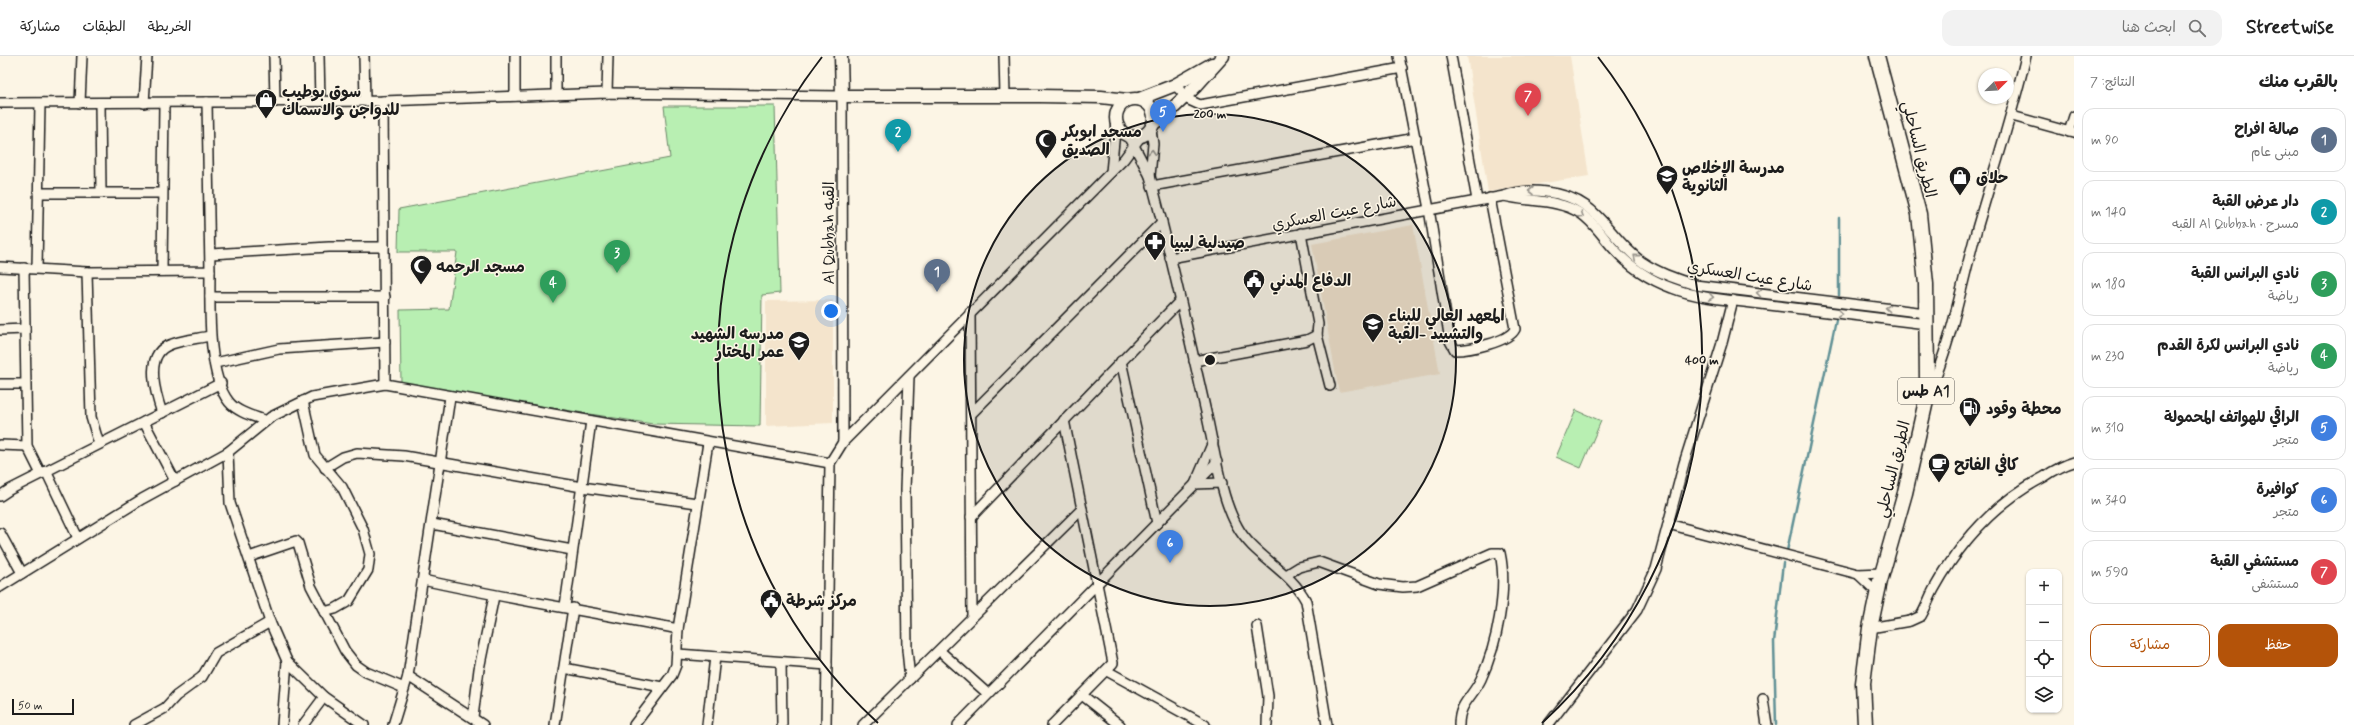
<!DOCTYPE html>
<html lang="ar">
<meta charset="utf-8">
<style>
body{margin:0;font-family:Mynerve,"Playpen Sans Arabic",sans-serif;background:#f2f2f2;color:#222;direction:rtl}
.controls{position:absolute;right:12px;bottom:12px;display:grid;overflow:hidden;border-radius:8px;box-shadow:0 1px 3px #0004}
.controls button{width:36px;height:36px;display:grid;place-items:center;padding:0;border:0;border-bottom:1px solid #e0e0e0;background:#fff;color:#222;font:20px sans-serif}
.compass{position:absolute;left:1978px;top:12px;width:36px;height:36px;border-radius:50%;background:#fff;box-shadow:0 1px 3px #0004;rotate:66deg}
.scale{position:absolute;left:12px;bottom:10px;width:62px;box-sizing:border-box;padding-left:4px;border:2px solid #1c1c1c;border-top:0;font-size:11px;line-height:14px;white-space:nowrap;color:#1c1c1c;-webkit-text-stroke:3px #fcf5e5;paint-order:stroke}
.you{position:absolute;left:831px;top:255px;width:14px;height:14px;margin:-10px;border:3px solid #fff;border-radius:50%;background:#1a73e8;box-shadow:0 0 0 6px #1a73e833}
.badge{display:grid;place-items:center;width:26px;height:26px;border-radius:50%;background:#b45309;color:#fff;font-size:13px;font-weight:700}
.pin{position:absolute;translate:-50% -33px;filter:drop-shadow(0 1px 2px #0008)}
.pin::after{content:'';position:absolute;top:21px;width:14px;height:12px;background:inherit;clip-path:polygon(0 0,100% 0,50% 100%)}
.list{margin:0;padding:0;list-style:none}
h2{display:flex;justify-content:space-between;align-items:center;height:52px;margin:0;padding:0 16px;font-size:17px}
h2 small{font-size:13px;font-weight:400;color:#767676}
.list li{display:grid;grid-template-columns:26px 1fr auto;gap:12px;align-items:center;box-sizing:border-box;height:64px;margin:0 8px 8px;padding:0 8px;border:1px solid #e0e0e0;border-radius:12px}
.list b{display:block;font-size:15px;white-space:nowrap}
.list p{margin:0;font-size:13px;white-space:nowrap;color:#767676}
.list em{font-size:13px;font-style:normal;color:#767676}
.actions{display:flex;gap:8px;padding:12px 16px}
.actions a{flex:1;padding:9px 0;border:1px solid #b45309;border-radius:12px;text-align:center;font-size:14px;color:#b45309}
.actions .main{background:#b45309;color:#fff}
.icon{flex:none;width:22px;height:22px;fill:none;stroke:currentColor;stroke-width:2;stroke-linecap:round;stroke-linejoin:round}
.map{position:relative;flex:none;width:2074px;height:669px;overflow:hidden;direction:ltr}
header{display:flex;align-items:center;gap:24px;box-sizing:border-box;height:56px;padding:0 20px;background:#fff;border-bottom:1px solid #e0e0e0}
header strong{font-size:19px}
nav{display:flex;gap:22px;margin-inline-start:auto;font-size:14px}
.search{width:280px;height:36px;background:#f2f2f2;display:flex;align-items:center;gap:10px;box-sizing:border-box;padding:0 14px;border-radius:12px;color:#767676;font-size:15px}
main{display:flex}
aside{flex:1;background:#fff}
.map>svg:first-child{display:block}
.built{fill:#f4e4cc}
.garden{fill:#b8efb2;stroke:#6a8667}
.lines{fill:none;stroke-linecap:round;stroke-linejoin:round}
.stream{stroke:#609095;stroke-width:2.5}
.minor-casing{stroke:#1c1c1c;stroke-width:12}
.major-casing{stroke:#1c1c1c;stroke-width:15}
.highway-casing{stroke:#1c1c1c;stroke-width:17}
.minor{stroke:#fcf5e5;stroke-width:9}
.major{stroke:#fcf5e5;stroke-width:12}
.highway{stroke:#fcf5e5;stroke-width:14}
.oneway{stroke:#97938b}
.ring{fill:none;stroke:#1c1c1c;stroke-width:2}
.labels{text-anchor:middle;stroke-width:3;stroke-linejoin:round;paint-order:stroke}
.shield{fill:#fcf5e5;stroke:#5f5d58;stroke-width:1}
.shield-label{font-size:15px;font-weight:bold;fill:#1c1c1c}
.poi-label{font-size:16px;font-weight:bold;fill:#1c1c1c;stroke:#fcf5e5;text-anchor:start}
.street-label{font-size:16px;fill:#1c1c1c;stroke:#fcf5e5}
.centre{fill:#1c1c1c;stroke:#fcf5e5;stroke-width:2}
.ring-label{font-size:12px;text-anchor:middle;font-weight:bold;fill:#1c1c1c;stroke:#fcf5e5;stroke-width:3;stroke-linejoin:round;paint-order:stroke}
</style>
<header>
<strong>Streetwise</strong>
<div class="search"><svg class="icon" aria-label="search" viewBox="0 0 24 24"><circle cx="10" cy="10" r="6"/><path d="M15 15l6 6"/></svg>ابحث هنا</div>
<nav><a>الخريطة</a><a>الطبقات</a><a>مشاركة</a></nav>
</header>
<main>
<aside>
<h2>بالقرب منك<small>النتائج: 7</small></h2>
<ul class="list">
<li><span class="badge" style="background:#5c6f8a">1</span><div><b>صالة افراح</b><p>مبنى عام</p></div><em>90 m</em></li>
<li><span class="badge" style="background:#0f9aa8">2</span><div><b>دار عرض القبة</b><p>مسرح · Al Qubbah القبه</p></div><em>140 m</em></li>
<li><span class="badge" style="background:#2e9e5b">3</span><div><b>نادي البرانس القبة</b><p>رياضة</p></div><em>180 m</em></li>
<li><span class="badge" style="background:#2e9e5b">4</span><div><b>نادي البرانس لكرة القدم</b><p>رياضة</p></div><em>230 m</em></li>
<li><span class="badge" style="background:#3f7fe0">5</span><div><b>الراقي للهواتف المحمولة</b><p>متجر</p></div><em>310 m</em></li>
<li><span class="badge" style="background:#3f7fe0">6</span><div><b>كوافيرة</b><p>متجر</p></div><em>340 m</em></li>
<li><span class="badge" style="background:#e0444e">7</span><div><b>مستشفي القبة</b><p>مستشفى</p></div><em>590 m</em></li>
</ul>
<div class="actions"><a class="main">حفظ</a><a>مشاركة</a></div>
</aside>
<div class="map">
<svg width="2074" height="669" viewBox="0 0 2074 669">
<rect width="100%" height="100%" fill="#fcf5e5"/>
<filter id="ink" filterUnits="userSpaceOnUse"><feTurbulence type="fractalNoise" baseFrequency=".025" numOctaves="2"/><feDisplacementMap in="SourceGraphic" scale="8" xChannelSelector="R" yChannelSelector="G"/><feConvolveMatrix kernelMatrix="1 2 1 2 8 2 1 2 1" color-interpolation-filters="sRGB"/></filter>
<g filter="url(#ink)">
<g class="built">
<path d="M1467 0H1570L1589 120 1488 136Z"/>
<path d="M1413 169 1440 318 1339 336 1312 188Z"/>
<path d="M833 244V367L766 370V245Z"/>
</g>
<g class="garden">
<path d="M664 50H775L780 237 762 239 760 370 653 368 401 328 400 254 449 253 457 196H398L399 153 670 102Z"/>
<path d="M1576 354 1601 365 1581 412 1556 401Z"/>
</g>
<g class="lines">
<g class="stream">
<path d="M1839 162V239"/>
<path d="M1787 495 1836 264"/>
<path d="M1776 669 1774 586 1783 507"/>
</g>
<g class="minor-casing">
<g id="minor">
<path d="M274 0 275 46"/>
<path d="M319 0 320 45"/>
<path d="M364 0 365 45"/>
<path d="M515 0V40"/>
<path d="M556 0V39"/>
<path d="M1004 0 1005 40"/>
<path d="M1399 0 1429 153 1450 285 1455 294C1469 294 1509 286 1515 273L1490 142"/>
<path d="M1451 0 1477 144"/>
<path d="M1175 29 1189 44 1200 49 1402 12"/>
<path d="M607 37 608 0"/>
<path d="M383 45 385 328 830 407"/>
<path d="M0 47 383 45 607 37 842 40 843 386"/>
<path d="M80 47 82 0"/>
<path d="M100 47 101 136"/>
<path d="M144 47 147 0"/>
<path d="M2012 60 2074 77"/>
<path d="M2069 76 2074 60"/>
<path d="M1129 80 1150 120C1171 198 1188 277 1206 356 1214 390 1220 440 1237 470 1253 500 1290 514 1306 545L1327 669"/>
<path d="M1111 116 1116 65"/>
<path d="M1150 120 1153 88 1151 73"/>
<path d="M1152 130 1416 82"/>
<path d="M38 137H162"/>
<path d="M1504 140C1529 146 1558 143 1580 157 1594 166 1602 180 1613 192 1629 210 1650 224 1672 232 1700 243 1732 244 1761 248 1816 255 1871 261 1927 268"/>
<path d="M1301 177 1318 268 1317 279 1330 330"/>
<path d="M211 198 329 191H384"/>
<path d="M1170 202 1504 140C1518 135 1531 134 1546 136 1600 142 1604 178 1642 206 1658 217 1677 223 1695 229L1926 257"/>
<path d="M0 211 87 216 210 215 207 46"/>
<path d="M24 212 27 390 41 418"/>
<path d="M37 212 40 48"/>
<path d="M162 215 164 47"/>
<path d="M210 215C210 249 207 319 229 346 237 356 253 360 264 364"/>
<path d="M87 216 91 361 99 388"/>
<path d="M210 241H385"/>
<path d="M970 256 972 561"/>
<path d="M0 274 25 273"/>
<path d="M1121 305 1157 467"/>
<path d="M1194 305 1307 284 1317 279"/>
<path d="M215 307 279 293 385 286"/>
<path d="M909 320 905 434 907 594 910 623"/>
<path d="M0 328H25"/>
<path d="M1929 337C1952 285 1961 230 1976 176 1993 117 2012 60 2026 0"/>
<path d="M303 345 315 399 342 431 363 473 370 498 368 514 349 545 335 553 324 556"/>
<path d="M162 357C156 339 144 301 167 290 179 284 196 283 210 280"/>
<path d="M972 357 1162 166"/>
<path d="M144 366 175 425"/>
<path d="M1213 386 1195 428 1222 427"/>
<path d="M0 389 27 390"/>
<path d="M228 396 230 447 270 566 287 605 324 641 364 669"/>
<path d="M325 412 343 401 357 397 404 400 582 431 697 447"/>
<path d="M46 415 78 482"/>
<path d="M0 440 9 434 221 327"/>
<path d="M971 461 1180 245"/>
<path d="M432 468 572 494"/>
<path d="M1668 468 1684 407 1722 287 1733 244"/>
<path d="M0 477 22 517"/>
<path d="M249 501 296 485 298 487 311 530 345 595 356 609 366 616 404 632"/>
<path d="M1858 518 1877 536"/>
<path d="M1286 519 1299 511 1319 506 1379 528 1403 531 1417 530 1492 497H1500C1508 534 1497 589 1481 623 1472 642 1459 647 1459 669"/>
<path d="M423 524C508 543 593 556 678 573"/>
<path d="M0 531 142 443 228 396 271 361 312 341 385 328"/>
<path d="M565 550 591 365"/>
<path d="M1257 570 1268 640 1267 669"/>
<path d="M1870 572 1910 565 1921 560C1926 552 1929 542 1934 533 1960 486 1996 446 2044 421 2053 415 2063 409 2074 406"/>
<path d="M940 595 988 638"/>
<path d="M678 598 827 609"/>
<path d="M781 606 782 669"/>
<path d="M564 612 662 631"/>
<path d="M1107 615 1205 669"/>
<path d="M408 620 483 669"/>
<path d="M1082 639 1120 669"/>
<path d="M1763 643 1767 669"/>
<path d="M473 661 479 613 494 540"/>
<path d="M134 669 165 652 176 640 202 621 216 597 270 566"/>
<path d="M282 669 287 605"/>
<path d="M303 669 324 641"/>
<path d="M393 669 408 620 450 341"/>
<path d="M555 669 573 552"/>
<path d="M634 669 672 619 676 609 678 573 708 387"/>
<path d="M707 669 715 601"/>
<path d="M826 669 830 407 843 386 1124 103 1141 80"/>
<path d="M863 669 1082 453"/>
<path d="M958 669 1217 406"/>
<path d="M1052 669 1113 607 1064 364"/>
<path d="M1548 669 1637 554 1656 513 1668 468 1858 518 1882 517"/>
</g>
</g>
<g class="major-casing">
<g id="major">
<path d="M841 0 842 40H1039L1101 41 1127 44"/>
<path d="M1139 43 1175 29 1212 8"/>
<circle cx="1135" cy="62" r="19"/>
<path d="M1154 67 1166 59 1196 30 1223 0"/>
</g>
</g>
<g class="highway-casing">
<path id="highway" d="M1865 669 1863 627 1870 572 1880 525 1905 437 1926 345 1927 327 1926 228 1919 158 1877 0"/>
</g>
<use href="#minor" class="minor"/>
<use href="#major" class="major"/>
<use href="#highway" class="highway"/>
</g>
<defs><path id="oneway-chevron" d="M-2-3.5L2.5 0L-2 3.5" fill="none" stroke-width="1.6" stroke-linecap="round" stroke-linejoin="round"/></defs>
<g class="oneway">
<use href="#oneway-chevron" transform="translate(1152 96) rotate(-85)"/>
<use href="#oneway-chevron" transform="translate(1531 135) rotate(180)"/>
<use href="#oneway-chevron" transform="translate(1581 159) rotate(35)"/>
<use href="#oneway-chevron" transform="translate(1636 201) rotate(-140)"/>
<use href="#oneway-chevron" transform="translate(1759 237) rotate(-172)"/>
<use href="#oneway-chevron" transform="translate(1711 241) rotate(8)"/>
<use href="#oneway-chevron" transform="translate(1888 252) rotate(-174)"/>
<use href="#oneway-chevron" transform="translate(1840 257) rotate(7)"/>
</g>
</g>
<circle cx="1210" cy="304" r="246" fill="#1c1c1c" fill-opacity=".12"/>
<g class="ring">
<circle cx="1210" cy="304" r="246"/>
<path d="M878 667A492 492 0 0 1 822 1M1598 1A492 492 0 0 1 1542 667"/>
</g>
<defs>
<g id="shop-pin" transform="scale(1.15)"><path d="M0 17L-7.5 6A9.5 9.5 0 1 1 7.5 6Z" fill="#1c1c1c" stroke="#fcf5e5"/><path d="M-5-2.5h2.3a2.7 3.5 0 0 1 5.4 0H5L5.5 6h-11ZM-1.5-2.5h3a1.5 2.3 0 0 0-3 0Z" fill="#fff"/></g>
<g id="mosque-pin" transform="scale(1.15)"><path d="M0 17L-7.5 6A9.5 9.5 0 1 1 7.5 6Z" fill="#1c1c1c" stroke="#fcf5e5"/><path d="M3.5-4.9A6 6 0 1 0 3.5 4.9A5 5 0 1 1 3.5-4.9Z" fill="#fff"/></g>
<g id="school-pin" transform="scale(1.15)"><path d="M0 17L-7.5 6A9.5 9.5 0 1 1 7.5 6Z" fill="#1c1c1c" stroke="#fcf5e5"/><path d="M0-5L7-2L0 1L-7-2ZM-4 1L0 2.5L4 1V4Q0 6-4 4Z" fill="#fff"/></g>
<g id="pharmacy-pin" transform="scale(1.15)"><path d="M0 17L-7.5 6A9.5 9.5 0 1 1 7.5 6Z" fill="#1c1c1c" stroke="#fcf5e5"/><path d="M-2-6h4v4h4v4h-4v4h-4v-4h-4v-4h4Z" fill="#fff"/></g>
<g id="civic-pin" transform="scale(1.15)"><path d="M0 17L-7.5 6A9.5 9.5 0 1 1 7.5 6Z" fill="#1c1c1c" stroke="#fcf5e5"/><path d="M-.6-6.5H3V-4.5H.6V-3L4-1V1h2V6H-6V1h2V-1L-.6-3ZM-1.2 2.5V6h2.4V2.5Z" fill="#fff"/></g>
<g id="university-pin" transform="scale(1.15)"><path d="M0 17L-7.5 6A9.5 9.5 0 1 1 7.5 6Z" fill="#1c1c1c" stroke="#fcf5e5"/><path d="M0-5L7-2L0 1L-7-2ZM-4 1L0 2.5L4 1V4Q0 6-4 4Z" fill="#fff"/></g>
<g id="fuel-pin" transform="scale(1.15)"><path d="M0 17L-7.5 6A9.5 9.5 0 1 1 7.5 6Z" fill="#1c1c1c" stroke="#fcf5e5"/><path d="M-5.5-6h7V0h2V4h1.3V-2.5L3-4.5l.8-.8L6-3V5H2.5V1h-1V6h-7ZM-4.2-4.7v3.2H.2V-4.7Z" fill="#fff"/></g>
<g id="cafe-pin" transform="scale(1.15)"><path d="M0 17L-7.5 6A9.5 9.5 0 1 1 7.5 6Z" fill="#1c1c1c" stroke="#fcf5e5"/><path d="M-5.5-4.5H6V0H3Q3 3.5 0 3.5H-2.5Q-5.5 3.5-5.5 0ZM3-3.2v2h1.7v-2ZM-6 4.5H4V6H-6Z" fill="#fff"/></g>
</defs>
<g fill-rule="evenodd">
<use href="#shop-pin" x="266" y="44"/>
<use href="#mosque-pin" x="1046" y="84"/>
<use href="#school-pin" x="1667" y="120"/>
<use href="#shop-pin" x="1960" y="121"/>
<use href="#pharmacy-pin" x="1155" y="186"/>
<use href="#mosque-pin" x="421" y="210"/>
<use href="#civic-pin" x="1254" y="224"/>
<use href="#university-pin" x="1373" y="268"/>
<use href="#school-pin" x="799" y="286"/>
<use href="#fuel-pin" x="1970" y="352"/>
<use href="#cafe-pin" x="1939" y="408"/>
<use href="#civic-pin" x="771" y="544"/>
</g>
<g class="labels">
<rect class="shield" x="1898" y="322" width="56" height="26" rx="3"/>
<g class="shield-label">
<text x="1926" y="340">طس A1</text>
</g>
<g class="poi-label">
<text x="282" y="41">سوق بوطيب<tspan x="282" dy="18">للدواجن والاسماك</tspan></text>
<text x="1062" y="81">مسجد ابوبكر<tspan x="1062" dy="18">الصديق</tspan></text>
<text x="1682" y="117">مدرسة الإخلاص<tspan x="1682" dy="18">الثانوية</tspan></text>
<text x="1976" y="127">حلاق</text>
<text x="1170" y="192">صيدلية ليبيا</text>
<text x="436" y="216">مسجد الرحمه</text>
<text x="1270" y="230">الدفاع المدني</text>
<text x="1388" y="265">المعهد العالي للبناء<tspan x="1388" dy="18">والتشييد -القبة</tspan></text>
<text x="784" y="283" text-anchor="end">مدرسه الشهيد<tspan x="784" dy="18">عمر المختار</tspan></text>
<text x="1986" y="358">محطة وقود</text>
<text x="1954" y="414">كافي الفاتح</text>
<text x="786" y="550">مركز شرطة</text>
</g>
<g class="street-label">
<text transform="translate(1920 93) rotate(76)" y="6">الطريق الساحلي</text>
<text transform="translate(1334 156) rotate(-11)" y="6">شارع عيت العسكري</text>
<text transform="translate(828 177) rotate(-90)" y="6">Al Qubbah القبه</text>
<text transform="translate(1750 219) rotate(9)" y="6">شارع عيت العسكري</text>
<text transform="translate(1892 413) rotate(-76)" y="6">الطريق الساحلي</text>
</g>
</g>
<circle cx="1210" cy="304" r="6" class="centre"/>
<g class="ring-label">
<text x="1210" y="62">200 m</text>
<text x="1702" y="308">400 m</text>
</g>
</svg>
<div class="controls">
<button>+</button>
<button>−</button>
<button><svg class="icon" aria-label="locate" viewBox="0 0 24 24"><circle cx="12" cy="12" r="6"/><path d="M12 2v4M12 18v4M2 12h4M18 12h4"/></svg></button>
<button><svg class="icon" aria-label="layers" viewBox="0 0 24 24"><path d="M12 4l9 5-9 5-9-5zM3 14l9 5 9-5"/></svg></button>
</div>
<svg class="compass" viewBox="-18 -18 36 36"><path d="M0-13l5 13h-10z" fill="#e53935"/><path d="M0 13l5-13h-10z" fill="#767676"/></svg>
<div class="scale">50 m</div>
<div class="you"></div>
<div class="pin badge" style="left:937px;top:236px;background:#5c6f8a">1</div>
<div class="pin badge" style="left:898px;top:96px;background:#0f9aa8">2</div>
<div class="pin badge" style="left:617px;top:217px;background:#2e9e5b">3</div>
<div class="pin badge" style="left:553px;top:247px;background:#2e9e5b">4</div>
<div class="pin badge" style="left:1163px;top:76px;background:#3f7fe0">5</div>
<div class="pin badge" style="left:1170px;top:507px;background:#3f7fe0">6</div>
<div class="pin badge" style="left:1528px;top:60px;background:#e0444e">7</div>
</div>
</main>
